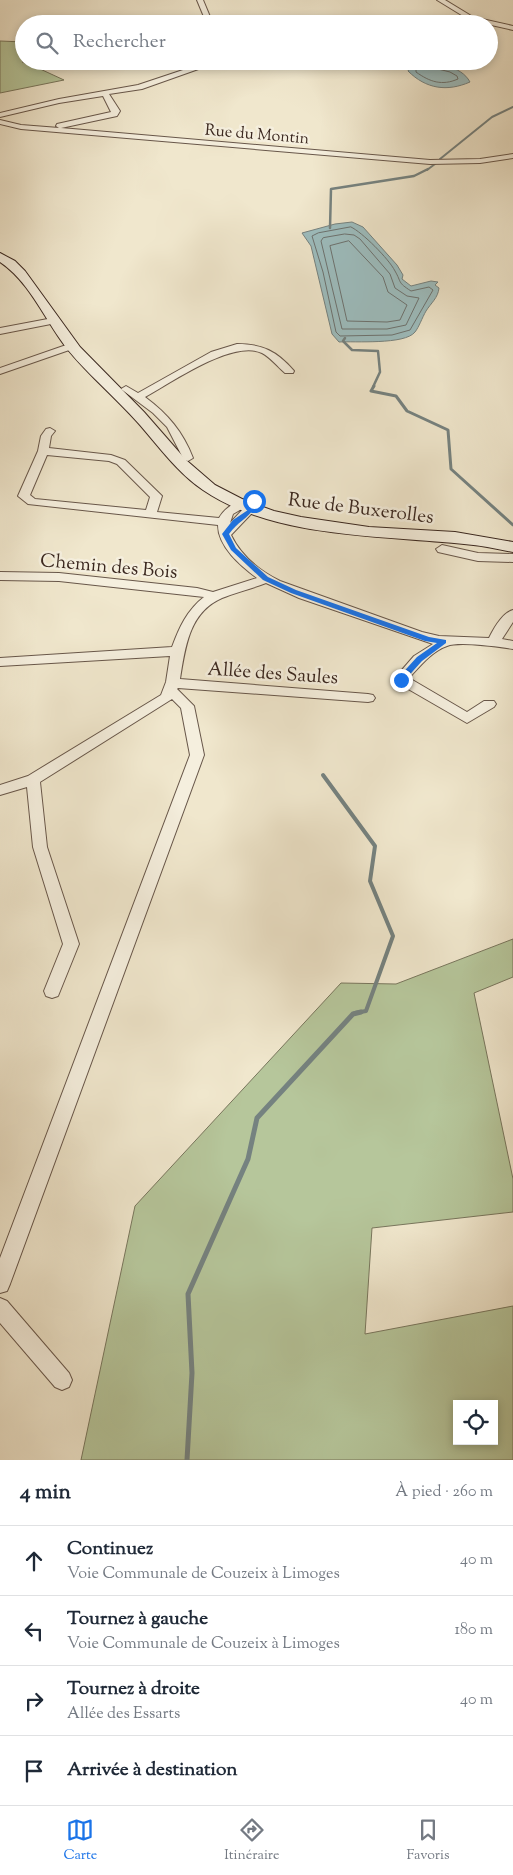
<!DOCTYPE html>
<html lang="fr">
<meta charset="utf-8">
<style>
body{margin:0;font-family:"Sorts Mill Goudy",serif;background:#f2f2f3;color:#1f2937}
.controls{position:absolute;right:15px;bottom:15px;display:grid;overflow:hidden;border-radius:0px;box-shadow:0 2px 8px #0003}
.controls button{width:45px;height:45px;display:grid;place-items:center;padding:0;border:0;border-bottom:1px solid #e0e1e3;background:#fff;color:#1f2937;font:25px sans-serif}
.stop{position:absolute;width:15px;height:15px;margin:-11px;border:4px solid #1a73e8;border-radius:50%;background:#fff}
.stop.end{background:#1a73e8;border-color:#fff;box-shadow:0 1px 5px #0008}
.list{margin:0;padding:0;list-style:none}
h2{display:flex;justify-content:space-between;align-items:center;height:65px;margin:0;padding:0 20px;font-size:21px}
h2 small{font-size:16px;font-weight:400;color:#747a83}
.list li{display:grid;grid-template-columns:32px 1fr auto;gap:15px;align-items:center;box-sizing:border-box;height:70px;padding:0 20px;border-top:1px solid #e0e1e3}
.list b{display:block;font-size:19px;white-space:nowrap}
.list p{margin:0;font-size:16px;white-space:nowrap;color:#747a83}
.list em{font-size:16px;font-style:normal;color:#747a83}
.icon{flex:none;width:28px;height:28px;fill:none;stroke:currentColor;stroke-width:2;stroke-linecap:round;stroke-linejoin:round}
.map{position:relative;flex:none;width:513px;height:1460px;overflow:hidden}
.search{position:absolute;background:#fff;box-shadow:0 2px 8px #0003;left:15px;right:15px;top:15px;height:55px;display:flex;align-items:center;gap:12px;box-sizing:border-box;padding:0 18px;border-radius:28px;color:#747a83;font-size:19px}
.sheet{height:345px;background:#fff}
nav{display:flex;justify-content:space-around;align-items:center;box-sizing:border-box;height:70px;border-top:1px solid #e0e1e3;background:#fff;font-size:14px;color:#747a83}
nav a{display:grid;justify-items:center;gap:2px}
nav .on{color:#1a73e8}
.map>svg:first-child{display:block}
.green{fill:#b6c69b;stroke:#78765d;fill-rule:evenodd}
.water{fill:#9dbec0;stroke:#758280}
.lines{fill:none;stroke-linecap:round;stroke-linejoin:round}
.shore{stroke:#6c7270;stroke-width:1}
.stream-far4{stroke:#758280;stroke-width:2}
.stream-far3{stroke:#758280;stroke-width:2.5}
.stream-far2{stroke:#758280;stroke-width:3}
.stream-far1{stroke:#758280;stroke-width:4}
.stream{stroke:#758280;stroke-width:5}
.street-casing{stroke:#68574a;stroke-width:2}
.secondary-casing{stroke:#3a271f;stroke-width:2}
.street{fill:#f5efde;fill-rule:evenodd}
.secondary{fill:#f5efde;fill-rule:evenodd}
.route{fill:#1a73e8}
.labels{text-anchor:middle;stroke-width:5;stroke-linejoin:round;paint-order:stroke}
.far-street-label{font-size:16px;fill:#3a271f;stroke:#f5efde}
.street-label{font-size:19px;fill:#3a271f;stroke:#f5efde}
</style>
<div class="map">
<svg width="513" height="1460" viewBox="0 0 513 1460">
<rect width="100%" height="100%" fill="#f0e7cd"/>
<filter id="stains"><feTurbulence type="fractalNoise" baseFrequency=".004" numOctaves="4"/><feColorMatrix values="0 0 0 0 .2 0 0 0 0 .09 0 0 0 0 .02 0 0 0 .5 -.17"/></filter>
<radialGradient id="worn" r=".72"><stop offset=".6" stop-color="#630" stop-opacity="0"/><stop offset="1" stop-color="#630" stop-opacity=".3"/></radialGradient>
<g class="green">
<path d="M0 41 24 42V60L22 62 38 68 64 80 0 93Z"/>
<path d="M513 939V977L474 993 513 1179V1212L372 1228 365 1334 513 1306V1460H81L135 1206 341 983 396 984ZM457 1404H494V1441H457Z"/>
</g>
<g class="water">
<path d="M418 63C435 63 461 65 470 82 447 92 426 89 408 71L410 67Z"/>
<path d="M352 222 363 227 397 265 403 275 402 279 411 286 431 281 438 282 435 285 439 288C438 298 431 303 426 311 422 318 419 327 415 332 405 345 354 341 339 342L332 334 311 246 302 233 335 224Z"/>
</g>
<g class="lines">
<g class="shore">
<path d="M422 65 450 72 457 76 458 79C442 86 430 82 416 72V69Z"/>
<path d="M351 227C362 232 389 259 395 271 402 283 397 282 411 291L429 287 433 290 410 330 392 335 340 336 336 332 323 272 312 236 318 233Z"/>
<path d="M345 234 354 235 360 239 390 274 395 288 407 296 419 298 406 325 387 329H342L321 241 323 238Z"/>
<path d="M349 241 383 277 388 292 407 305 400 320 387 322 347 321 330 246Z"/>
</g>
<g class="stream-far4">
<path d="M440 159 492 117 513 107"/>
<path d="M427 170 435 164"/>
</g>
<g class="stream-far3">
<path d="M330 228 331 189 414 176 428 169"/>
<path d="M345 338 343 341 352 350 378 351 380 372 373 387"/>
</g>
<path class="stream-far2" d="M374 386 371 391 396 396 407 411 448 430 451 469 513 525"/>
<path class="stream-far1" d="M323 775 375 846 370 881 393 936 366 1011 355 1013"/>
<path class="stream" d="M187 1460 192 1373 188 1294 248 1159 257 1118 353 1014 361 1012"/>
<g class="street-casing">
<g id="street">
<path d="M197 0H203L213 24H207Z"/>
<path d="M437 0H445L473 17 513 26V30L478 22 443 24 468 19Z"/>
<path d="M210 61H221L142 89 109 94 120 111 117 116 61 128 430 160 480 159 513 154V158L480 163 430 164 21 129 0 124V120L21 125 59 128 56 126 57 124 111 112 103 96 59 103 0 117V113L59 99 138 85Z"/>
<path d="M53 318 58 321 56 323 0 334V328Z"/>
<path d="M72 343 77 346 75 348 0 374V368Z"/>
<path d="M237 344C262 344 277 351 294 371L293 373H285C278 367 270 357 262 353 233 339 171 383 145 397 168 414 183 432 193 458L188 461 184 460 167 427 153 413 121 389 126 386 138 393 211 352Z"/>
<path d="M50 428 55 431 51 436 49 448 111 455 125 460 162 496 157 512 219 518C226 506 243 495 258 499L260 501 252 513 231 535C241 556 260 571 280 581L422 632 439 636 489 638C494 628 502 613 513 610V622L502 639 513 641V649C500 647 459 641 447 646 432 651 420 666 409 678L467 712 484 701H494L496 704 494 707 467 723 396 682 394 679 414 656 433 644 299 598 266 583C251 589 236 592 222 598 189 612 185 648 180 679L368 694 373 695 375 698 373 701 368 702 178 688 177 689 194 706 204 755 10 1284 7 1291 0 1293V1258L190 755 181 708 172 699 40 782 47 847 79 944 58 996 52 998 46 996 44 991 63 944 33 847 27 787 0 795V785L28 776 161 695 166 682 170 656 0 666V658L172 647C179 628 187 610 204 597L59 581 0 580V572L59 573 197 588 213 592 257 578C241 566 218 547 218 525L28 504 18 496 38 451 41 436 46 429ZM47 455 109 461 117 464 150 497 146 510 35 499 30 495ZM245 507 230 523 233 514Z"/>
<path d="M442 545 478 553 513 554V562L478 561 438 552 436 549Z"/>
<path d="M0 1298 7 1301 69 1373 72 1380 69 1387 62 1390 55 1387 0 1323Z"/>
</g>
</g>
<g class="secondary-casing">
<path id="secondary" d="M0 253 15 261 25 271 80 347 144 412 186 460 215 485 244 500 274 511 301 517 369 527 455 532 513 542V552C497 549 481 545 464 544 382 535 275 539 203 490 178 473 160 448 140 425 126 409 110 394 95 379 83 367 70 354 60 339 42 313 27 280 0 262Z"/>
</g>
<use href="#street" class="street"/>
<use href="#secondary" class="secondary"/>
</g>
<path class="route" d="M252 500 258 501C252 517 239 520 229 534L236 548 268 577 296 590 429 637 446 640V643L422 661 404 681H398V678L417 657 437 643 425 641 291 593 263 580 231 550 222 534 233 520 248 510Z"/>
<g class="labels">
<g class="far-street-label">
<text transform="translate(257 133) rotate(5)" y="6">Rue du Montin</text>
</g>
<g class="street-label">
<text transform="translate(361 507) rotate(7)" y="7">Rue de Buxerolles</text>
<text transform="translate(109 565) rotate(5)" y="7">Chemin des Bois</text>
<text transform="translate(273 672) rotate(4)" y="7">Allée des Saules</text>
</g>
</g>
<rect width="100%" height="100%" filter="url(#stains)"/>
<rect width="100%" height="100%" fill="url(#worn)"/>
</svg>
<div class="controls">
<button><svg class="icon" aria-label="locate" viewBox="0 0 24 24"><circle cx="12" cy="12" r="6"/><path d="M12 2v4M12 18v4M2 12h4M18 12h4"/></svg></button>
</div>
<div class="stop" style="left:254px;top:501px"></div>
<div class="stop end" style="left:401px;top:680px"></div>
<div class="search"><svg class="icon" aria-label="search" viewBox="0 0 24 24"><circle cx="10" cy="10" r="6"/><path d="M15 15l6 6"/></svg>Rechercher</div>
</div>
<section class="sheet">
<h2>4 min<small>À pied · 260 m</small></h2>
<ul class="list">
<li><svg class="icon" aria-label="ahead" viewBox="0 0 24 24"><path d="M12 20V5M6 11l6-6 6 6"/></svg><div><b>Continuez</b><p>Voie Communale de Couzeix à Limoges</p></div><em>40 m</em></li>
<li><svg class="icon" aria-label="left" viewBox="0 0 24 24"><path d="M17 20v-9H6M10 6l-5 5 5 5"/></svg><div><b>Tournez à gauche</b><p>Voie Communale de Couzeix à Limoges</p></div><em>180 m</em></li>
<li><svg class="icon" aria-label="right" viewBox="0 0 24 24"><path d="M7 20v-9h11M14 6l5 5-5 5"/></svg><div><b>Tournez à droite</b><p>Allée des Essarts</p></div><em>40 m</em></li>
<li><svg class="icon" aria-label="arrive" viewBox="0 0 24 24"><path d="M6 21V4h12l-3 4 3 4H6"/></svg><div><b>Arrivée à destination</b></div></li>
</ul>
</section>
<nav>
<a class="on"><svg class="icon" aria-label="map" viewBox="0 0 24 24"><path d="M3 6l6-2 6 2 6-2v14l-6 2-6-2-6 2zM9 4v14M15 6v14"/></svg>Carte</a>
<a><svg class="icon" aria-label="directions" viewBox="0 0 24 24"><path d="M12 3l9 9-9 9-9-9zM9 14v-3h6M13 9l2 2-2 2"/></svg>Itinéraire</a>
<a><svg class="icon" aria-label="saved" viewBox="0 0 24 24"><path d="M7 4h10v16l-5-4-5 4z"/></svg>Favoris</a>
</nav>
